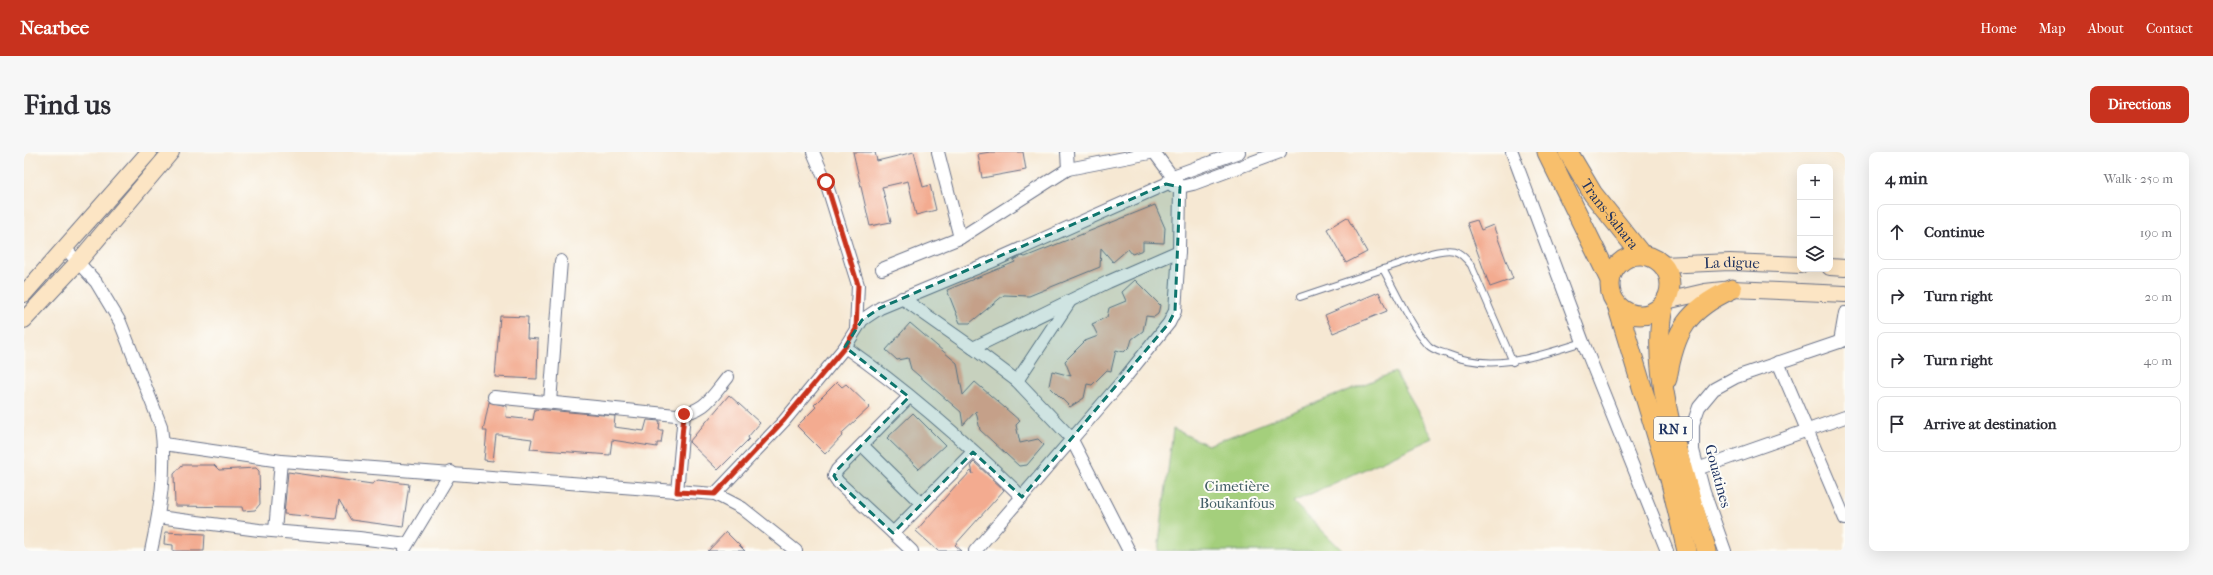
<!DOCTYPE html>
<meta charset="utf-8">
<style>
body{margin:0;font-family:"IM FELL French Canon",serif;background:#f7f7f7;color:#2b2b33}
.controls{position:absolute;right:12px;top:12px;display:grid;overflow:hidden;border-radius:8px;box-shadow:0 4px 16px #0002}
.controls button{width:36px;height:36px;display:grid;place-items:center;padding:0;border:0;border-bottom:1px solid #e1e1e2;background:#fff;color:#2b2b33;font:20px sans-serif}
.stop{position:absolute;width:12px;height:12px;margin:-9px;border:3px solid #c8321e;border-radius:50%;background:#fff}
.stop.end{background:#c8321e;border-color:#fff;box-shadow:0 1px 4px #0008}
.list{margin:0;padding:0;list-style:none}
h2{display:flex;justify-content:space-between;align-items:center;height:52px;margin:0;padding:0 16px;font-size:17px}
h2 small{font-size:13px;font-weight:400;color:#7c7c81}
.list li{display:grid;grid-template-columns:26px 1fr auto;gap:12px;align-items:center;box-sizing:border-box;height:56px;margin:0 8px 8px;padding:0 8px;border:1px solid #e1e1e2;border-radius:8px}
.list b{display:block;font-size:15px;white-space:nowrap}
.list em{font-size:13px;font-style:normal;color:#7c7c81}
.icon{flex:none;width:22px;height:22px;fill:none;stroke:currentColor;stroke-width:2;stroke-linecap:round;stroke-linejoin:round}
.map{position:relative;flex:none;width:1821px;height:399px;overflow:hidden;border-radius:8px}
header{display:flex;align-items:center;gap:24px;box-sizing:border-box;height:56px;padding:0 20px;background:#c8321e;color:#fff}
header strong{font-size:19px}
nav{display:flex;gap:22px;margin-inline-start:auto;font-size:14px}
.intro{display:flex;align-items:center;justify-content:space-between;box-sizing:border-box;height:96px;padding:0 24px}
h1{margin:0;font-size:28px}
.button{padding:10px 18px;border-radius:8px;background:#c8321e;color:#fff;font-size:14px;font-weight:700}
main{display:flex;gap:24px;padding:0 24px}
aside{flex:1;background:#fff;border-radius:8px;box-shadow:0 4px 16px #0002}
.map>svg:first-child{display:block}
.green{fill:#a4cf7c;stroke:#607f6d}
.building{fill:#f3ab90}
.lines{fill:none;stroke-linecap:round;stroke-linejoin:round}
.service-casing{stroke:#687087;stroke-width:8}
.minor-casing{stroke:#687087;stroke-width:14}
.secondary-casing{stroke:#687087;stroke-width:18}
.trunk-casing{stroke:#687087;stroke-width:21}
.service{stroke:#fff;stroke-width:6}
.minor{stroke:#fff;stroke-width:12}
.secondary{stroke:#fce5c4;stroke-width:16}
.trunk{stroke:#f8bf6c;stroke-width:19}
.route{stroke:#c8321e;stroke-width:5}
.marked{fill:#0f766e;fill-opacity:0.2;stroke:#0f766e;stroke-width:3;stroke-dasharray:8 5;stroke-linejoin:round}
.labels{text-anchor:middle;stroke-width:4;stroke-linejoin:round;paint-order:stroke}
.shield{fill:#fdfcf7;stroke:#5f6c8c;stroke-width:1}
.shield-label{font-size:14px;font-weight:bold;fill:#1b2f5e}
.street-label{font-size:15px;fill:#1b2f5e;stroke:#fdfcf7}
.park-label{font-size:15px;fill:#445f67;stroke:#fdfcf7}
</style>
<header>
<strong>Nearbee</strong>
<nav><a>Home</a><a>Map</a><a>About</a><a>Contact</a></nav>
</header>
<div class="intro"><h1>Find us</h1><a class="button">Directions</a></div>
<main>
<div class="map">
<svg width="1821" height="399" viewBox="0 0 1821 399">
<rect width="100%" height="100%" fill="#fdfcf7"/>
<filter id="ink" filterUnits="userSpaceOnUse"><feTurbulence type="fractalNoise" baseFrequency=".025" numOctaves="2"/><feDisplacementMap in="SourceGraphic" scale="8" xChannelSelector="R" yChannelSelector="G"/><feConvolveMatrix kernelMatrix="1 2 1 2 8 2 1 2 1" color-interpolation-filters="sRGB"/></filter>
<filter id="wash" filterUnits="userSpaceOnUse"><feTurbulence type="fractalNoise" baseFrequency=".012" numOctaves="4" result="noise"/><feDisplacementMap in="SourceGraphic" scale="16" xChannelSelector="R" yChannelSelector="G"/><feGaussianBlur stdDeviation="0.9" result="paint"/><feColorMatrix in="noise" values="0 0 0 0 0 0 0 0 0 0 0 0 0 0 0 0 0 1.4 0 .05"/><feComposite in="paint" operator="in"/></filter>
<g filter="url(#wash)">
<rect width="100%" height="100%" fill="#f6e8d3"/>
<path class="green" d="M1371 220 1409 286 1269 350 1319 399H1134L1149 277 1184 293Z"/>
<g id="blocks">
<g class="building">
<path d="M829 0H851L853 9 890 0 899 35 906 33 912 58 892 63 884 29 858 35 867 70 846 74Z"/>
<path d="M966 0H999L1002 18 958 26 954 2Z"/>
<path d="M1131 53 1141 76 1140 91 1119 90V98L1108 102 1104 97 1089 110 1077 96 1076 115 1005 144 980 143 946 171H936L923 138 991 110 990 108 998 104 1001 105Z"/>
<path d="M1323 65 1343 100 1322 111 1303 77Z"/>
<path d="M1453 68 1457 78 1469 73 1489 127 1466 135 1443 71Z"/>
<path d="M1111 128 1136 153 1134 162 1130 165 1122 164 1119 179 1108 187 1106 194 1100 200 1092 198 1087 219 1083 218 1068 233 1063 232 1060 246 1046 255 1025 234 1028 219 1047 224 1041 209 1061 189 1074 184 1068 172 1083 165 1085 156 1102 149 1098 140Z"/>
<path d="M1355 140 1363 159 1309 181 1301 163Z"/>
<path d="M476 164 504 165 503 186 514 187 513 227 471 225Z"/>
<path d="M886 171 933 211 939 243 951 230 996 269 992 273 996 291 1014 287 1020 293 1003 313 995 314 956 278 952 259 939 273 937 260 887 217 884 206 873 208 862 198Z"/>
<path d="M813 230 818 235 822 232 846 255 818 281 819 283 801 302 773 274 792 255 790 253Z"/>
<path d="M705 243 736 271 724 285 725 287 694 318 665 290Z"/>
<path d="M465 250 483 254 482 265 509 268 511 257 591 264 590 275 620 279 623 268 636 269 635 278H639L637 291H633V295L588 288 586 303 506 297 508 287 476 283H472L469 309 460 308 463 279H459Z"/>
<path d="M889 261 921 293 895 317 863 286Z"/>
<path d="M950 310 980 338 931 393 938 399H914L892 379 933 332 934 333 947 319 949 322 947 313Z"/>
<path d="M158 313H190L195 318 232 316 235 319 236 352 231 358 219 359 218 355 151 354 150 322Z"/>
<path d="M264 320 348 332 354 328 385 332 379 375 327 368 315 348 312 367 260 362Z"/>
<path d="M141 380 181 382 180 399H149V393L140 392Z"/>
<path d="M702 380 721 399H684Z"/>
</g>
</g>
</g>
<g filter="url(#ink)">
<use href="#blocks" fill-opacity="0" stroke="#687087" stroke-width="1"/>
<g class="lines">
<g class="service-casing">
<g id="service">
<path d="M1359 117C1373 142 1385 171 1404 193 1408 198 1417 200 1423 202 1469 221 1514 204 1559 190"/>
<path d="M1276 145 1407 101C1427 96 1434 96 1447 113L1489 210"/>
</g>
</g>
<g class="minor-casing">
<g id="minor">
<path d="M789 0 802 30 834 133 832 177"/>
<path d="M914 0 936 86"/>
<path d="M1043 0 1044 17"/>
<path d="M1488 0 1559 190 1643 399"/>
<path d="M1149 34 1156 35 1169 32 1256 0"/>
<path d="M41 96 72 130 96 170 137 274C143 316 136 358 127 399"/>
<path d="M858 117 936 86 1044 17 1131 0"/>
<path d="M878 146 949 196 1084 130 1155 99"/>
<path d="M1816 190 1821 161"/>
<path d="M821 195C884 239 943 291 998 345"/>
<path d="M949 196 993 229 1047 286 1105 399"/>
<path d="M1754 210 1821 367"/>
<path d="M993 229 1046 149"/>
<path d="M470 245 652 263C682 259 686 247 704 225"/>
<path d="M885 245 813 318 810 324 814 330 869 381 949 300"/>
<path d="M526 250 537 109"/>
<path d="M140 292 257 309 691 342 718 356 772 399"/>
<path d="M838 293 897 351"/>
<path d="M1673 317 1821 265"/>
<path d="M653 340 660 262"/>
<path d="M691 342 760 269 821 195 838 168 856 156 967 110 1142 32 1149 24 1215 0"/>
<path d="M134 365 235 378 335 386 383 392"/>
<path d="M251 379 257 309"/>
<path d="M869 381 888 399"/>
<path d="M380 398 427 320"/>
<path d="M951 399 1100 227 1145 171 1151 159 1155 99 1156 35 1130 0"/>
<path d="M1701 399 1680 340 1669 298V272L1675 255 1690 237 1712 225 1821 188"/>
</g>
</g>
<g class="secondary-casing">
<g id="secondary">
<path id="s1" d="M1639 113 1706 110 1776 113"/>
<path d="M1806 115 1821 116"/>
<path d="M0 142 125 0"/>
<path d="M1642 149 1681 140 1708 137 1821 142"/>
<path d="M0 168 55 109 147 0"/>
</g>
</g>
<g class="trunk-casing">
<g id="trunk">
<path d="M1523 0 1586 128"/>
<path id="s2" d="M1544 0 1569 42 1617 102"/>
<circle cx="1616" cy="133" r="30"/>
<path d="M1640 152C1622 220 1663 331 1683 399"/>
<path d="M1593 153 1646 327 1663 399"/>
<path d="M1643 227C1651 178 1663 158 1708 137"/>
</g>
</g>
<use href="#service" class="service"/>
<use href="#minor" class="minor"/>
<use href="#secondary" class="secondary"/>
<use href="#trunk" class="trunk"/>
</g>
</g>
<g class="lines" filter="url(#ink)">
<path class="route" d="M660 262 653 340 691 342 760 268 821 195 832 177 834 133 802 30"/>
</g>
<path class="marked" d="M1142 32 1156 35 1151 159 1145 171 998 345 949 300 869 381 814 330 810 324 813 318 885 245 821 195 838 168 856 156Z"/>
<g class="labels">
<rect class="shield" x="1630" y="265" width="38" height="24" rx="3"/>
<g class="shield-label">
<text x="1649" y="282">RN 1</text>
</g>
<g class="street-label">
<text dy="5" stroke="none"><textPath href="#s2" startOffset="75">Trans-Sahara</textPath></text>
<text dy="5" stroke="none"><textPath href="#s1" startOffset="69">La digue</textPath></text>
<text transform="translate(1694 324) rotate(75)" y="5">Gouatines</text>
</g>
<g class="park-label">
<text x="1213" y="339">Cimetière<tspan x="1213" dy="17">Boukanfous</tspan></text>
</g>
</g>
</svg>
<div class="controls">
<button>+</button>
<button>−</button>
<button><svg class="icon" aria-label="layers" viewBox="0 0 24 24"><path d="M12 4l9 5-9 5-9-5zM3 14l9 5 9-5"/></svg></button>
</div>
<div class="stop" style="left:802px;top:30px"></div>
<div class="stop end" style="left:660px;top:262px"></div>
</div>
<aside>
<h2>4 min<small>Walk · 250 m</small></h2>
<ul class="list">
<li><svg class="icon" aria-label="ahead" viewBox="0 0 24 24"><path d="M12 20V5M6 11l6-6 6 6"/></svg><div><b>Continue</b></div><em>190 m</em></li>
<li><svg class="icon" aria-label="right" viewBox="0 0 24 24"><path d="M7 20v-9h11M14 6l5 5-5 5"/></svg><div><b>Turn right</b></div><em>20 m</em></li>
<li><svg class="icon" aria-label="right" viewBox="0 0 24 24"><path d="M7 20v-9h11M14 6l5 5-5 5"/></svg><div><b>Turn right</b></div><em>40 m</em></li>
<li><svg class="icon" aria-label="arrive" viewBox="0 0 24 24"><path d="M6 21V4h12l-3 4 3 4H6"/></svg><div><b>Arrive at destination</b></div></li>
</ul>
</aside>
</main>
